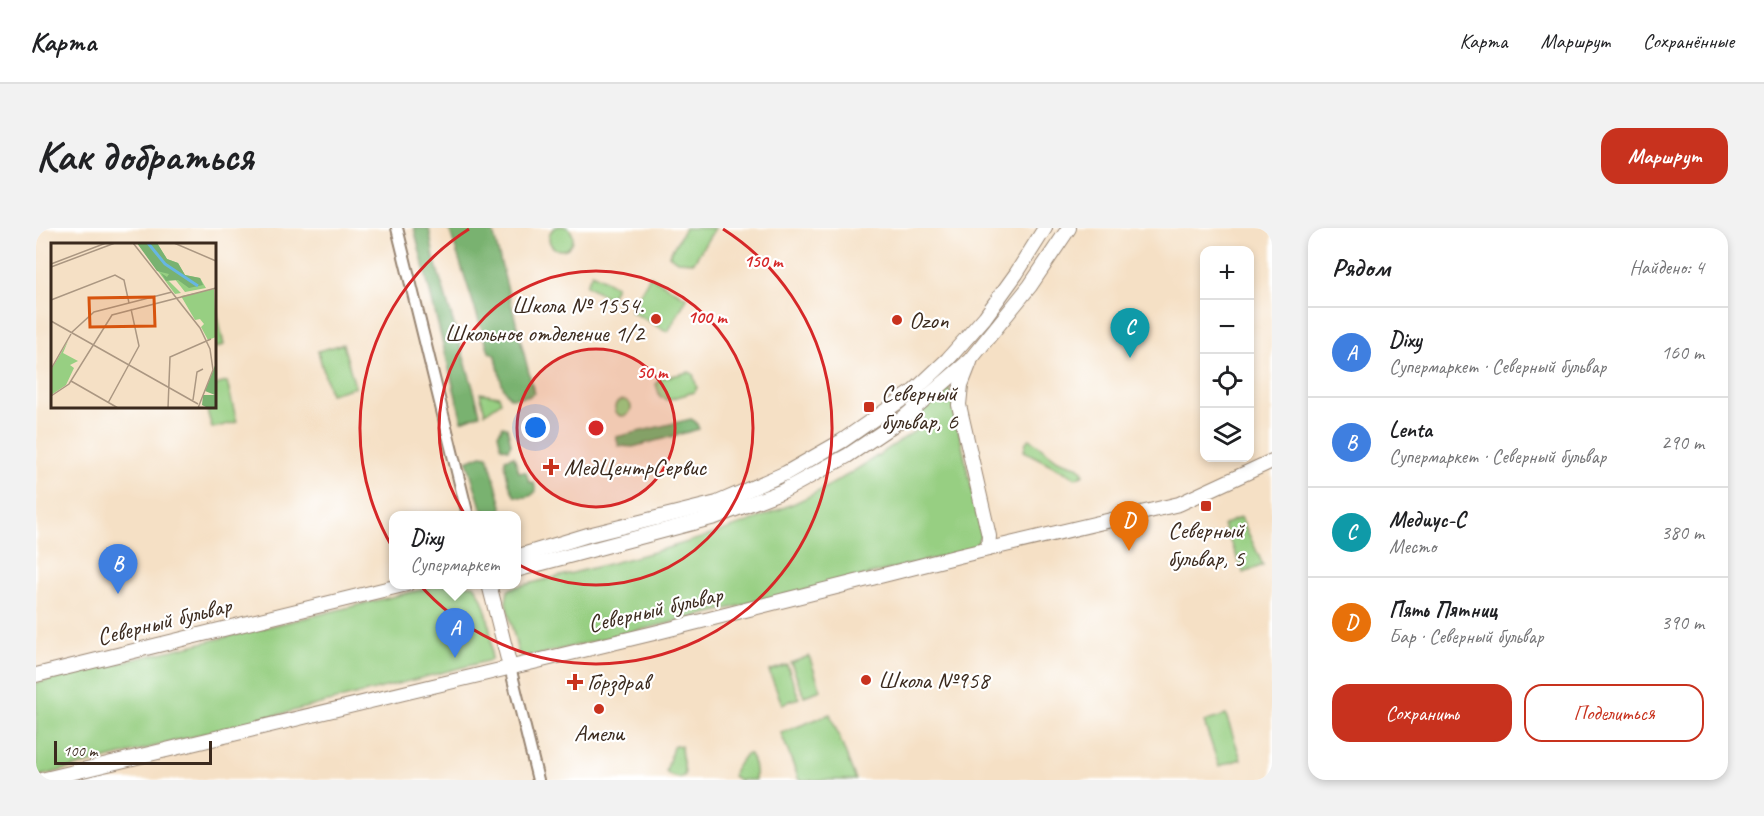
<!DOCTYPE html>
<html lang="ru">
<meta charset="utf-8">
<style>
body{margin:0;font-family:Caveat,sans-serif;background:#f2f2f2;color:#202124}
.controls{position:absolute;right:18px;top:18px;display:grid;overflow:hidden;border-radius:12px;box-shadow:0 3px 9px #0003}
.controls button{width:54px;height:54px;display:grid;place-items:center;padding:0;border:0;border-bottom:2px solid #e0e0e0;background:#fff;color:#202124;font:30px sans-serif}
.scale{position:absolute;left:18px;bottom:15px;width:158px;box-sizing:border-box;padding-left:6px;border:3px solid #3b2a1e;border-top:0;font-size:16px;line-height:21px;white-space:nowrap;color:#3b2a1e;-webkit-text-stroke:4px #fff;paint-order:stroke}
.you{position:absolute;left:500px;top:200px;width:21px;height:21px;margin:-15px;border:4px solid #fff;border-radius:50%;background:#1a73e8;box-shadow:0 0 0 9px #1a73e833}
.badge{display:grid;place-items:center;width:39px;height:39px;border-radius:50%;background:#c8321e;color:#fff;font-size:20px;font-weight:700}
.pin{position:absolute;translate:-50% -50px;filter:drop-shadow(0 2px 3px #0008)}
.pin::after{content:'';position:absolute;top:32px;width:21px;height:18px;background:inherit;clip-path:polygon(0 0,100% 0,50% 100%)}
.popup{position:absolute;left:353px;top:283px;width:132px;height:78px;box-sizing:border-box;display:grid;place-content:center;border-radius:12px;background:#fff;filter:drop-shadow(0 2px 4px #0005);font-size:20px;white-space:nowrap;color:#757577}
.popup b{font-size:22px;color:#202124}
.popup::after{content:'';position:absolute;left:50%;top:100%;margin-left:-12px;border:12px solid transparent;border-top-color:#fff}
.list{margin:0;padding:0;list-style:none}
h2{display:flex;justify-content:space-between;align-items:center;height:78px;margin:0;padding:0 24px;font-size:26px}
h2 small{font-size:20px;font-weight:400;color:#757577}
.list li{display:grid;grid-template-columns:39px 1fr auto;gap:18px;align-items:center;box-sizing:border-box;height:90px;padding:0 24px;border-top:2px solid #e0e0e0}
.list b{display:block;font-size:22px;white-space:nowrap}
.list p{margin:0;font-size:20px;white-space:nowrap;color:#757577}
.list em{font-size:20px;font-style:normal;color:#757577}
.actions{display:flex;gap:12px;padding:18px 24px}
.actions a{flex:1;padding:14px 0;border:2px solid #c8321e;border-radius:18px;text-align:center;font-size:21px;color:#c8321e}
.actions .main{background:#c8321e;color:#fff}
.icon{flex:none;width:33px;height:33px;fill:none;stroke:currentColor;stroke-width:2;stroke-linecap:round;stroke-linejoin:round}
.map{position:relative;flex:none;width:1236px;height:552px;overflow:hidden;border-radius:18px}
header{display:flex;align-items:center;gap:36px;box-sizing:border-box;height:84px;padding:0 30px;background:#fff;border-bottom:2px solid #e0e0e0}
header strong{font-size:28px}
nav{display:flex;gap:33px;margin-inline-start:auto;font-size:21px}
.intro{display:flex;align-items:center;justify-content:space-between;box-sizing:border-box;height:144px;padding:0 36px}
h1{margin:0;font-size:42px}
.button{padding:15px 27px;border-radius:18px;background:#c8321e;color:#fff;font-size:21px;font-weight:700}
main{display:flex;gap:36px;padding:0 36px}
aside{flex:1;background:#fff;border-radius:18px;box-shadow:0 3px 9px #0003}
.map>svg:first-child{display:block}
.green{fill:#97cf82;stroke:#697c50;stroke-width:1.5}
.forest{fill:#79b270;stroke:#5a6e47;stroke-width:1.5}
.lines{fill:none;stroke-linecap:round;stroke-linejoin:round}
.minor-casing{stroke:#988572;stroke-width:14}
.major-casing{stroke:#988572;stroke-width:16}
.minor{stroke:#fff;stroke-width:10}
.major{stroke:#fff;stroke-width:14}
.ring{fill:none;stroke:#d62828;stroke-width:3}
.poi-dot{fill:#c8321e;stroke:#fff;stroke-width:2}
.labels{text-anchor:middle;stroke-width:4.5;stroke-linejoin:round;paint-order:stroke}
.poi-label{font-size:24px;fill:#3b2a1e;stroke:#fff;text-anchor:start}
.street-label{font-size:24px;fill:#3b2a1e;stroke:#fff}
.inset-river{fill:none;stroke:#67b6e2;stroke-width:3}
.inset-road{fill:none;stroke:#ab9782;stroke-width:1.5}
.view{fill:#d7540e;fill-opacity:0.15;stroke:#d7540e;stroke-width:3}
.inset-edge{fill:none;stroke:#3b2a1e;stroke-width:3}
.centre{fill:#d62828;stroke:#fff;stroke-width:3}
.ring-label{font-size:18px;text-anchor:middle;font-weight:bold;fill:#d62828;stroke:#fff;stroke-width:4.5;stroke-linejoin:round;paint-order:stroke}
</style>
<header>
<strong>Карта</strong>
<nav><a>Карта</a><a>Маршрут</a><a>Сохранённые</a></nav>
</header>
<div class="intro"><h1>Как добраться</h1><a class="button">Маршрут</a></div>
<main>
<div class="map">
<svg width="1236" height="552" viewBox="0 0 1236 552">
<rect width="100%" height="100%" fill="#fff"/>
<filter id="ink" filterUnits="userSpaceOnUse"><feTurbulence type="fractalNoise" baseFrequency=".0167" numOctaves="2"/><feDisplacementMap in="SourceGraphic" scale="12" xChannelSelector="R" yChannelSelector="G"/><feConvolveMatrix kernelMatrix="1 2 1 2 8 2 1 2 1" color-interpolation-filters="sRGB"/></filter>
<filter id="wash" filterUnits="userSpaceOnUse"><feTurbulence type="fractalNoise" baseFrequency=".008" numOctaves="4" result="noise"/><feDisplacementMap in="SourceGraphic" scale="24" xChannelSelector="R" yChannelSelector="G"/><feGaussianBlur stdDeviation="1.35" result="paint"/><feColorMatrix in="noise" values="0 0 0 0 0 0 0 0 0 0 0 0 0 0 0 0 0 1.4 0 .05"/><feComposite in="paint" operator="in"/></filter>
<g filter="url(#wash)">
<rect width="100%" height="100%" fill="#f5e0c5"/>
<g class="green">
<circle cx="525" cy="10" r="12"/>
<path d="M649 0H679L658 34 641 33 633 27Z"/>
<path d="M556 45 580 58 574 71 550 57Z"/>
<path d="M614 48 651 70 632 104 594 83Z"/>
<path d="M179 76 188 117 179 120H178Z"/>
<path d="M307 116 319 159 294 166 282 123Z"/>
<path d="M653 144 657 146 661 160 658 164 631 172 624 169 620 156 623 151Z"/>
<path d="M191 154 201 194 176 200 170 179 178 178 179 157Z"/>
<path d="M913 159 946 307 940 318 934 322 489 430 482 424 470 374 472 363 476 360C572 336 668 315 759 275 803 255 843 227 883 200L877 188Z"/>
<path d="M444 165 463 168 465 174 449 185Z"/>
<circle cx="587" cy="180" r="8"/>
<path d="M994 211 1022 232 1043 239 1048 246 1040 250 988 223 990 214Z"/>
<path d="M1205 289 1227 337 1208 345 1187 297Z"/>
<path d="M405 357H438C452 376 457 409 455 432L0 549V455Z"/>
<path d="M773 428 785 462 768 468 755 435Z"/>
<path d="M751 437 763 470 746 476 733 443Z"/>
<path d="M794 486 820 552H763L745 505Z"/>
<path d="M1190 487 1205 531 1183 538 1168 494Z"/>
<path d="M640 517 645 518C645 531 649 537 649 547L644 550 635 548 630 544 637 519Z"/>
<path d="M710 526H714C719 535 720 543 719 552H703L697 548 698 542Z"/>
</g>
<g class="forest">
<path d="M378 0H393L398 30 441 173 444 186 426 193Z"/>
<path d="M413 0H456L498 165 492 169 475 170C464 161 463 141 460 128L453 124Z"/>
<path d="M655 191 660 194 663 201 597 219 583 218 580 209Z"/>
<path d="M467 198 471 199 475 216 472 221 465 219 462 206Z"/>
<path d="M445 227 452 228 466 278 465 284 460 287H452L445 279 431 233Z"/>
<path d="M478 228 483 244H490L493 254 498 255 500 263C493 271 488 270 479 268 473 260 469 241 469 231Z"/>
</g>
</g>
<g filter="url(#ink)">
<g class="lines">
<g class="minor-casing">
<g id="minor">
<path d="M361 0 432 288"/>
<path d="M474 439 502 552"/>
</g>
</g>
<g class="major-casing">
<g id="major">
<path d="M934 134 925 157 923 177 953 308 952 321"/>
<path d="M480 329 552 307 681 275 750 245 806 213 878 163 912 131 949 89 980 46 1009 0"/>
<path d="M480 342 679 289 747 263 811 228 866 191 934 132 994 58 1033 0"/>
<path d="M453 356 474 439"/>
<path d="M0 447 371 356"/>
<path d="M5 552 618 405 923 328 1143 276 1236 233"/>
</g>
</g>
<use href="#minor" class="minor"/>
<use href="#major" class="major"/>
</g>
</g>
<circle cx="560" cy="200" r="79" fill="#d62828" fill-opacity=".12"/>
<g class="ring">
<circle cx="560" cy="200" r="79"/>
<circle cx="560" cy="200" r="157"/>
<path d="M687 1A236 236 0 1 1 433 1"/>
</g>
<g class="poi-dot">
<circle cx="620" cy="91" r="6"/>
<circle cx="861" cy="92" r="6"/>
<rect x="827" y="173" width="12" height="12" rx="3"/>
<path d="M512 230h6v6h6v6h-6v6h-6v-6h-6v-6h6z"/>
<rect x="1164" y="272" width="12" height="12" rx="3"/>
<circle cx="830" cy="452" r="6"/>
<path d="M536 445h6v6h6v6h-6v6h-6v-6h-6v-6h6z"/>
<circle cx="563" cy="481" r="6"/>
</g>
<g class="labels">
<g class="poi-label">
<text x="608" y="85" text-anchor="end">Школа № 1554.<tspan x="608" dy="28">Школьное отделение 1/2</tspan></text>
<text x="873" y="100">Ozon</text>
<text x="845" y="173">Северный<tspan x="845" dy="28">бульвар, 6</tspan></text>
<text x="528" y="247">МедЦентрСервис</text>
<text x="1170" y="310" text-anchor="middle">Северный<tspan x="1170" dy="28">бульвар, 5</tspan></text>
<text x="842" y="460">Школа №958</text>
<text x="551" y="462">Горздрав</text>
<text x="563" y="513" text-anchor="middle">Амели</text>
</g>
<g class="street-label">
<text transform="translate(619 381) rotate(-13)" y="8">Северный бульвар</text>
<text transform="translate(128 393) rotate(-14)" y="8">Северный бульвар</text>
</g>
</g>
<g transform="translate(15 15)">
<rect width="165" height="165" fill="#f5e0c5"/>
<path d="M86 0H106L116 16 127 20 134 32 149 35 155 45 134 49 123 35 116 36 130 50 124 51ZM163 46 165 94 157 97 150 84 153 81 149 76 144 77 130 53ZM17 98 12 110 27 118 19 122 23 125 15 142 0 152V127Z" fill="#97cf82"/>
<path d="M86 0H106L116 16 127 20 134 32 149 35 152 42 138 45 127 37 115 38 110 30 116 34 118 31 106 28ZM165 120V165H157L151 162 152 152H164L154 148Z" fill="#79b270"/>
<path class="inset-river" d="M97 0 114 21 147 43"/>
<path class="inset-road" d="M82 0 149 85 159 106 162 127 147 165M123 0 165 18M0 21 55 0M0 24 64 0M0 57 64 32 73 37 78 60M0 78 147 161M20 90 43 69 121 49M0 126 20 91M20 138 67 165M0 153 18 141 61 72 165 45M142 157 146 129 152 126M57 160 88 103 80 66M117 165 119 114 160 96"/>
<path class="view" d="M103 54 104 83 39 84 38 55Z"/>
<rect width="165" height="165" class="inset-edge"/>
</g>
<circle cx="560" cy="200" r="9" class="centre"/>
<g class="ring-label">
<text x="727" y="39">150 m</text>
<text x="671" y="95">100 m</text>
<text x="616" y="150">50 m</text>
</g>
</svg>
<div class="controls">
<button>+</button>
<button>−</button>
<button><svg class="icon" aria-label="locate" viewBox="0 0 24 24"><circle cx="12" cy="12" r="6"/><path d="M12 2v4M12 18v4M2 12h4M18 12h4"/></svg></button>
<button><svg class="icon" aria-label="layers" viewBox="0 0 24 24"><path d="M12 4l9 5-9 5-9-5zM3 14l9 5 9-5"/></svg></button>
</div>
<div class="scale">100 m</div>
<div class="you"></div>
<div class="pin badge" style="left:419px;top:430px;background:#3f7fe0">A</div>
<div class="popup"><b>Dixy</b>Супермаркет</div>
<div class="pin badge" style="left:82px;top:366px;background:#3f7fe0">B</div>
<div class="pin badge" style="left:1094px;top:130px;background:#0f9aa8">C</div>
<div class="pin badge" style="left:1093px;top:323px;background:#e8710a">D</div>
</div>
<aside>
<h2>Рядом<small>Найдено: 4</small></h2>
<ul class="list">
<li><span class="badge" style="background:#3f7fe0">A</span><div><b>Dixy</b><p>Супермаркет · Северный бульвар</p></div><em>160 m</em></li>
<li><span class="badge" style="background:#3f7fe0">B</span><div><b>Lenta</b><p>Супермаркет · Северный бульвар</p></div><em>290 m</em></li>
<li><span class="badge" style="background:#0f9aa8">C</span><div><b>Медиус-С</b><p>Место</p></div><em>380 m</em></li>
<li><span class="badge" style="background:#e8710a">D</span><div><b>Пять Пятниц</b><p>Бар · Северный бульвар</p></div><em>390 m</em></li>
</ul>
<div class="actions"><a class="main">Сохранить</a><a>Поделиться</a></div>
</aside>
</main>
